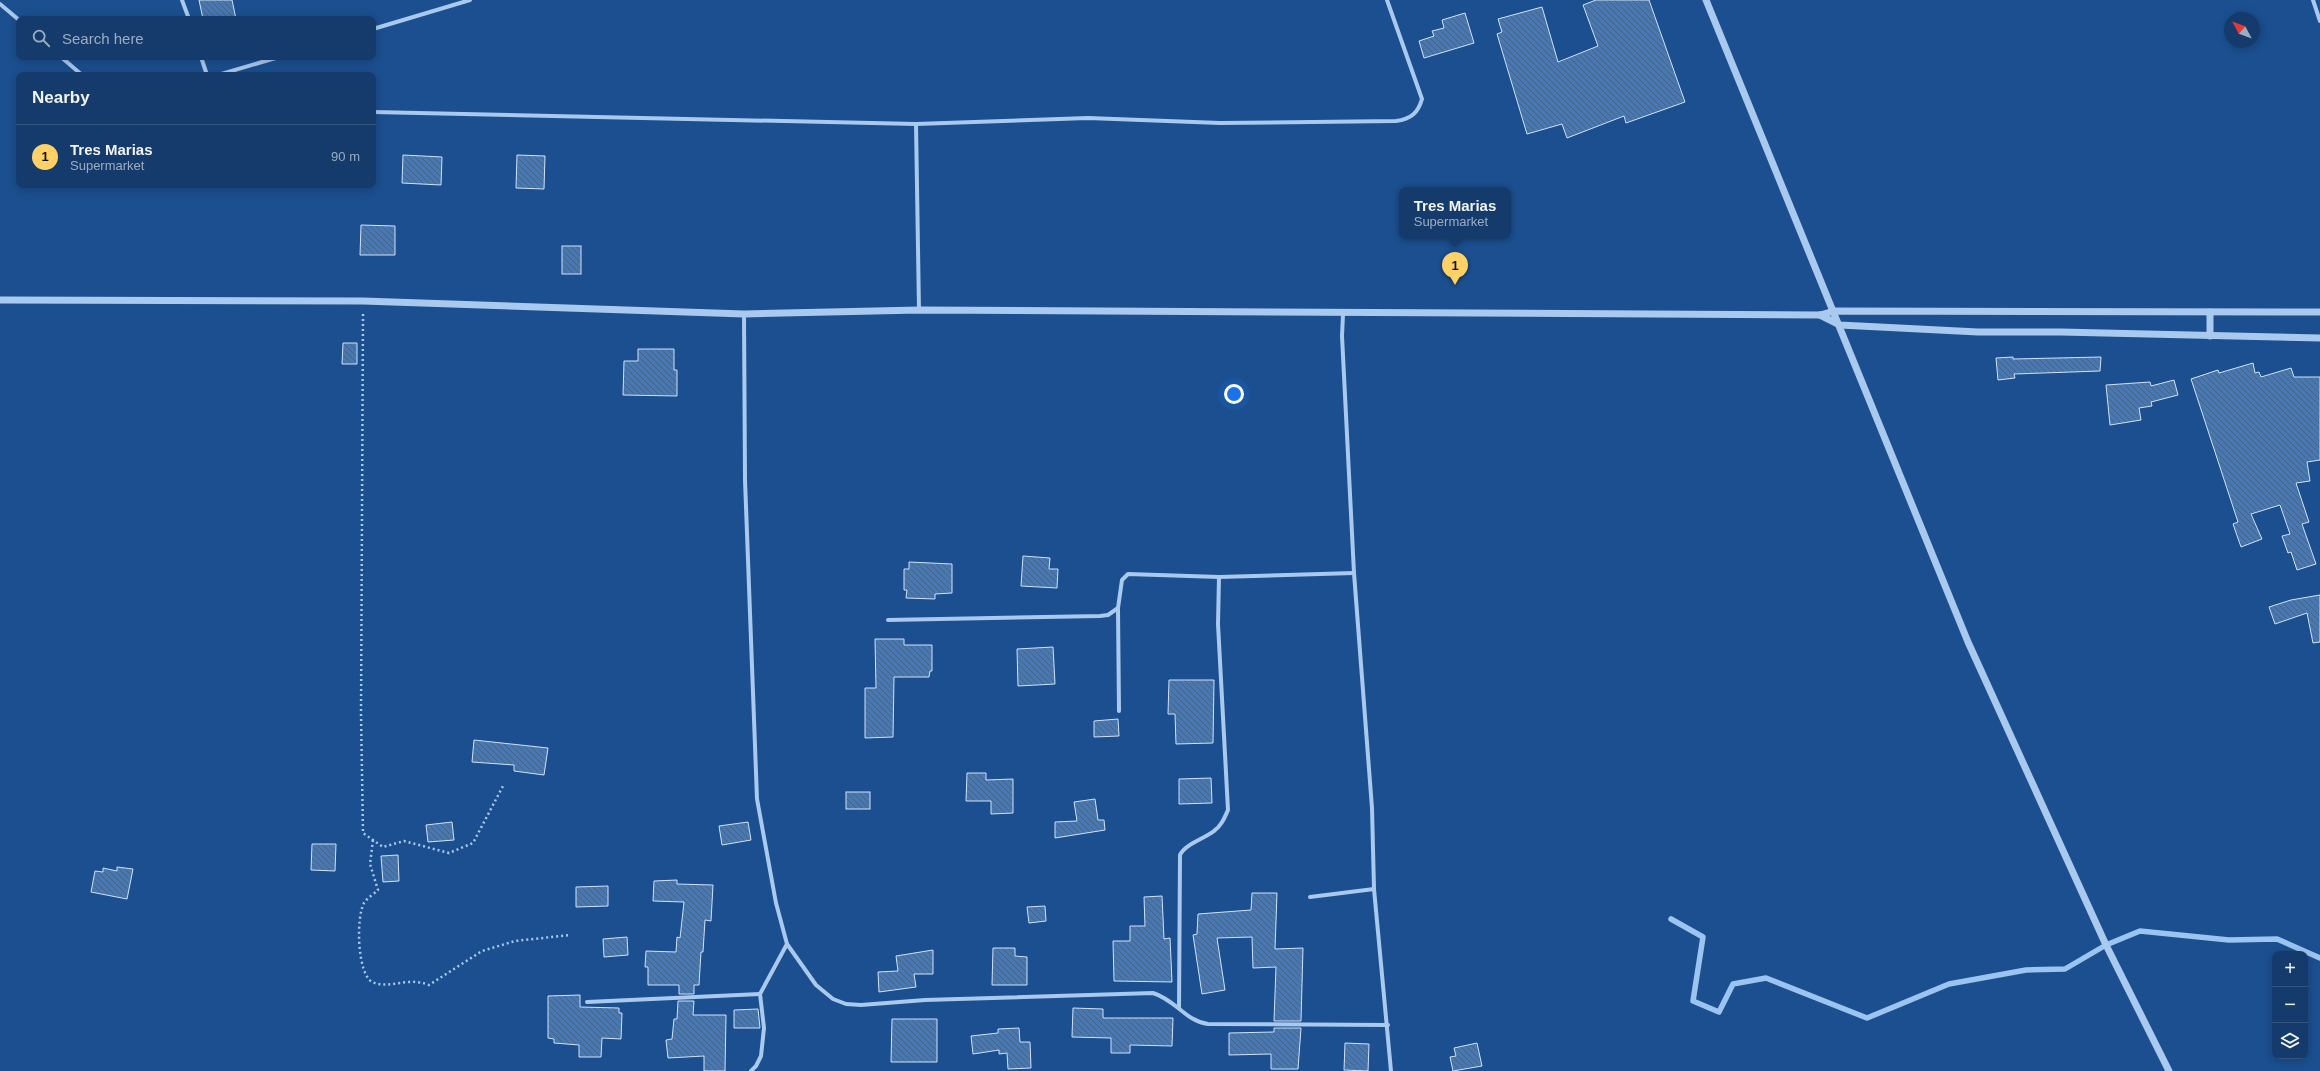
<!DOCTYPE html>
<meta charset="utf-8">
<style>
body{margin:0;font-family:Arial,sans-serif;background:#214673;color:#f1f3f6}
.controls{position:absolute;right:12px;bottom:12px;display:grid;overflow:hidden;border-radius:8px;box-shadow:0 2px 10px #0003}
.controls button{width:36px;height:36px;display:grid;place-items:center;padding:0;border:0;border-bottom:1px solid #33557e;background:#143b6b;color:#f1f3f6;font:20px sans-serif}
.compass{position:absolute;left:2224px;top:12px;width:36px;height:36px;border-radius:50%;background:#143b6b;box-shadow:0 2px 10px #0003;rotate:311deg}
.you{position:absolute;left:1234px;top:394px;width:14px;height:14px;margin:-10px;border:3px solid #fff;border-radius:50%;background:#1a73e8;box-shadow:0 0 0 6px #1a73e833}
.badge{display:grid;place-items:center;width:26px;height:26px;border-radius:50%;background:#ffd166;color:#111;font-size:13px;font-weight:700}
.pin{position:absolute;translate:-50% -33px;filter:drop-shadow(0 1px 2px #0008)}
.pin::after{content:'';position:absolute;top:21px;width:14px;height:12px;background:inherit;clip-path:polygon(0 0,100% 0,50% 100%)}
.popup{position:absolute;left:1399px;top:187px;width:112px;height:52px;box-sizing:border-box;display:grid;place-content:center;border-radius:8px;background:#143b6b;filter:drop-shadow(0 1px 3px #0005);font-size:13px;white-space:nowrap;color:#9dadc1}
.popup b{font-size:15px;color:#f1f3f6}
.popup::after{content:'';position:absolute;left:50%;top:100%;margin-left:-8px;border:8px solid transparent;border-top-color:#143b6b}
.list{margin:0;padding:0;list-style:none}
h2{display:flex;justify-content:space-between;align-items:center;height:52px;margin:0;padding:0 16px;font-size:17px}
h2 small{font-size:13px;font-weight:400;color:#9dadc1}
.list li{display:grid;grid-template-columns:26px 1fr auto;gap:12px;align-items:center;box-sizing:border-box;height:64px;padding:0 16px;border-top:1px solid #33557e}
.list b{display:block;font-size:15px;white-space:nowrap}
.list p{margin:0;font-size:13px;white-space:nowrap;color:#9dadc1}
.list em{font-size:13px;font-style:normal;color:#9dadc1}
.icon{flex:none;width:22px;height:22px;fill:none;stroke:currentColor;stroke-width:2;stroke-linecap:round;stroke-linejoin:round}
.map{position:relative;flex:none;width:2320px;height:1071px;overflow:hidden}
.search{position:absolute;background:#143b6b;box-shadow:0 2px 10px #0003;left:16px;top:16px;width:360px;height:44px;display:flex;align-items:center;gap:10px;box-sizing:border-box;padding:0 14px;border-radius:8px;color:#9dadc1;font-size:15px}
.panel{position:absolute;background:#143b6b;box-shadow:0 2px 10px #0003;left:16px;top:72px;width:360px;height:116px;border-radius:8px}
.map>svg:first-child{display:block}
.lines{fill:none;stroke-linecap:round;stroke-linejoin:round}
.stream{stroke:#9cc4f0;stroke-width:5.5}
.building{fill:url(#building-back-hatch);stroke:#cfe3fa}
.path{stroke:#a9c9ee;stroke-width:2.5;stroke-dasharray:2 3;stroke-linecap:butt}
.minor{stroke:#a9c9ee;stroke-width:4}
.tertiary{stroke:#a9c9ee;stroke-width:7}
</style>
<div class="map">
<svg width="2320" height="1071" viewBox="0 0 2320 1071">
<defs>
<pattern id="building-back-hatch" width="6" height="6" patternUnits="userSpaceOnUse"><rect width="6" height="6" fill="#4478b7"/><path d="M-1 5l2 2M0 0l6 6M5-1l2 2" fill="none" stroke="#486282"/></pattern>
</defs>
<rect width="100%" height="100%" fill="#1b4f8f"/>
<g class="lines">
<path class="stream" d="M1671 919 1703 937 1693 1001 1719 1012 1733 984 1766 978 1867 1018 1949 984 2026 970 2065 969 2106 945 2140 931 2229 940 2277 939 2320 958"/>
</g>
<g class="building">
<path d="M199 0H232L236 19H203Z"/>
<path d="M1596 0H1649L1685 102 1626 123 1624 116 1567 138 1562 124 1527 134 1497 34 1502 32 1498 19 1542 7 1558 62 1598 46 1583 5Z"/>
<path d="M1465 13 1474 43 1424 58 1419 41 1434 36 1432 31 1444 28 1442 20Z"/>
<path d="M403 155 442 157 441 185 402 183Z"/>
<path d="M517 155 545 156 544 189 516 188Z"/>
<path d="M361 225 395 226V255H360Z"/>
<rect x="562" y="246" width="19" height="28"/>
<path d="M343 343H357V364H342Z"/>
<path d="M638 349H674V370H677V396L623 395 624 361H638Z"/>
<path d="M2013 357V359L2101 357 2100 371 2014 374 2015 378 1998 380 1996 358Z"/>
<path d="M2253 363 2255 373 2259 372 2261 377 2291 368 2294 377H2320V460L2307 462 2310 481 2296 483 2309 522 2302 524 2316 564 2297 570 2291 552 2288 553 2282 536 2290 534 2280 505 2251 514 2262 539 2241 547 2233 524 2238 522 2191 379 2218 370 2219 373Z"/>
<path d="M2174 380 2178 395 2151 402 2152 406 2139 408 2141 420 2110 425 2106 385 2150 382 2151 386Z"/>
<path d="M1023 556 1050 558 1049 569H1058L1057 588 1021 586Z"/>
<path d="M909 562 952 564V593L935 594V599L906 598 907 590H904V569H909Z"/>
<path d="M2320 595V642L2313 643 2307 613 2275 624 2269 607 2291 600Z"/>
<path d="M875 639H904V645H932V671H930L929 677H894L893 737 865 738V688H876Z"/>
<path d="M1053 647 1055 684 1018 686 1017 649Z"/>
<path d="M1169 680H1214L1213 743 1176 744 1175 714H1168Z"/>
<path d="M1118 719 1119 736 1094 737V721Z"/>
<path d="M474 740 548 748 544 775 514 771V765L472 762Z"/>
<path d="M967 773H986V780L1013 779V813L991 814V801H966Z"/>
<path d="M1211 778 1212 803 1179 804V779Z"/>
<rect x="846" y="792" width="24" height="17"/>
<path d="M1095 799 1098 820H1104L1105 830 1055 838V822L1077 821 1074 802Z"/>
<path d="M452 822 454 840 428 842 426 825Z"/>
<path d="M748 822 751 840 722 845 719 826Z"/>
<path d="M312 844H336L335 871 311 870Z"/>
<path d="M398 855 399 881 383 882 381 856Z"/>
<path d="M117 867 133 869 127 899 91 892 95 871 103 872V868L117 871Z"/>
<path d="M677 880V884L713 885 711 921 705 920 703 952H701L699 985H694V994H679V985H648V967H645L646 951 676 952 677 937 680 938 684 902 653 901 654 881Z"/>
<path d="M608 886V906L576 907V887Z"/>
<path d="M1252 893H1277L1275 949 1303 948 1301 1021H1274L1276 967 1253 968 1252 937 1217 938 1225 990 1202 994 1193 935 1197 934 1198 914 1251 910Z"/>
<path d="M1162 896 1164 939 1170 938 1172 982 1114 981 1113 941H1130V926H1145L1144 897Z"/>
<path d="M1045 906 1046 921 1029 923 1027 907Z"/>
<path d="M627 937 628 955 604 957 603 939Z"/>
<path d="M993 948H1015V956L1027 957V985H992Z"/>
<path d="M933 950V974H914L916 987 879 992 878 972 898 971 896 956Z"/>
<path d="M580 995V1007L619 1008V1013H622L621 1039 602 1038 601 1057H579V1045L554 1043V1039L548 1038V996Z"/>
<path d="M678 1001H694L693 1015H726L725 1071H704V1056L668 1058 666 1040 672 1039 674 1019H677Z"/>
<path d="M1073 1008 1103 1009V1018H1173L1172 1046 1130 1045V1053H1111V1038L1072 1037Z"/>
<path d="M758 1009 760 1028H734V1010Z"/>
<path d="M892 1019H937V1062H891Z"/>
<path d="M1019 1028 1020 1042H1030L1031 1068 1008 1069 1007 1053 999 1054V1050L973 1054 971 1036 998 1033V1029Z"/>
<path d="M1274 1028H1301L1298 1069H1271V1054L1229 1055V1033L1274 1032Z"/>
<path d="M1345 1043 1369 1044 1368 1071 1344 1070Z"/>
<path d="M1477 1043 1482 1066 1453 1071 1450 1057 1456 1056 1454 1048Z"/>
</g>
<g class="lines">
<g class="path">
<path d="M363 314 361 714 363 833 383 847 404 841 449 853 473 843 503 786"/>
<path d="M373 840 370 864 378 890C374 894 367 898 364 903 356 917 357 973 372 982 389 990 407 976 429 985L482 951 515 941 570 935"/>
</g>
<g class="minor">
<path d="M182 0 189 19"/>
<path d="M2313 0 2320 21"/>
<path d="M0 4 19 20"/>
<path d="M373 29 470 0"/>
<path d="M61 57 82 75"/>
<path d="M201 57 207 75"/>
<path d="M218 75 279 57"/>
<path d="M373 112 916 124 1088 118 1220 123 1396 121C1411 119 1418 113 1422 99L1387 0"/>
<path d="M916 124 919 310"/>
<path d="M744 314 745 480 757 799 776 903 787 944 816 985 833 999 846 1004 861 1005 925 1000 1153 993C1176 1000 1185 1021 1208 1024L1388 1025"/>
<path d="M1343 314 1342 336 1354 573 1372 808 1374 889 1391 1071"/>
<path d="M1118 608 1119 711"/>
<path d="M888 620 1100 616 1108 615 1118 608 1122 580 1128 574 1219 577 1354 573"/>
<path d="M1310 897 1374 889"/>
<path d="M587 1002 760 994"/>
<path d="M1179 1008 1180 855C1185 844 1204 839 1214 831 1221 826 1224 819 1228 810L1218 624 1219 577"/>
<path d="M751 1071 756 1066 761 1056 764 1028 760 994 787 944"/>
</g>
<g class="tertiary">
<path d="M1706 0 1968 642 2106 945 2169 1071"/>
<path d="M0 300 363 301 744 314 919 310 1820 315 1834 311 2320 312"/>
<path d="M1820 315 1840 325 1978 332H2061L2320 338"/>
<path d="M2210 336V312"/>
</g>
</g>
</svg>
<div class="controls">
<button>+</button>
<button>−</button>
<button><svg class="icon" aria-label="layers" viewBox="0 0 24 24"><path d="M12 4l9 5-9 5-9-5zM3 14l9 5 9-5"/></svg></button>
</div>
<svg class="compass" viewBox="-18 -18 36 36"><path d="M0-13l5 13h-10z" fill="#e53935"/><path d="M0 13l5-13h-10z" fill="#9dadc1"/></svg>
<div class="you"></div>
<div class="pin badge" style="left:1455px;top:285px">1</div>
<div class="popup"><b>Tres Marias</b>Supermarket</div>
<div class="search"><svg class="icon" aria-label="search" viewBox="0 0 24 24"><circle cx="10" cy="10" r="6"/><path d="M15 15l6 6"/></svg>Search here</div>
<section class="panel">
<h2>Nearby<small></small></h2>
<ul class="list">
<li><span class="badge">1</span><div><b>Tres Marias</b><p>Supermarket</p></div><em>90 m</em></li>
</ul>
</section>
</div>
